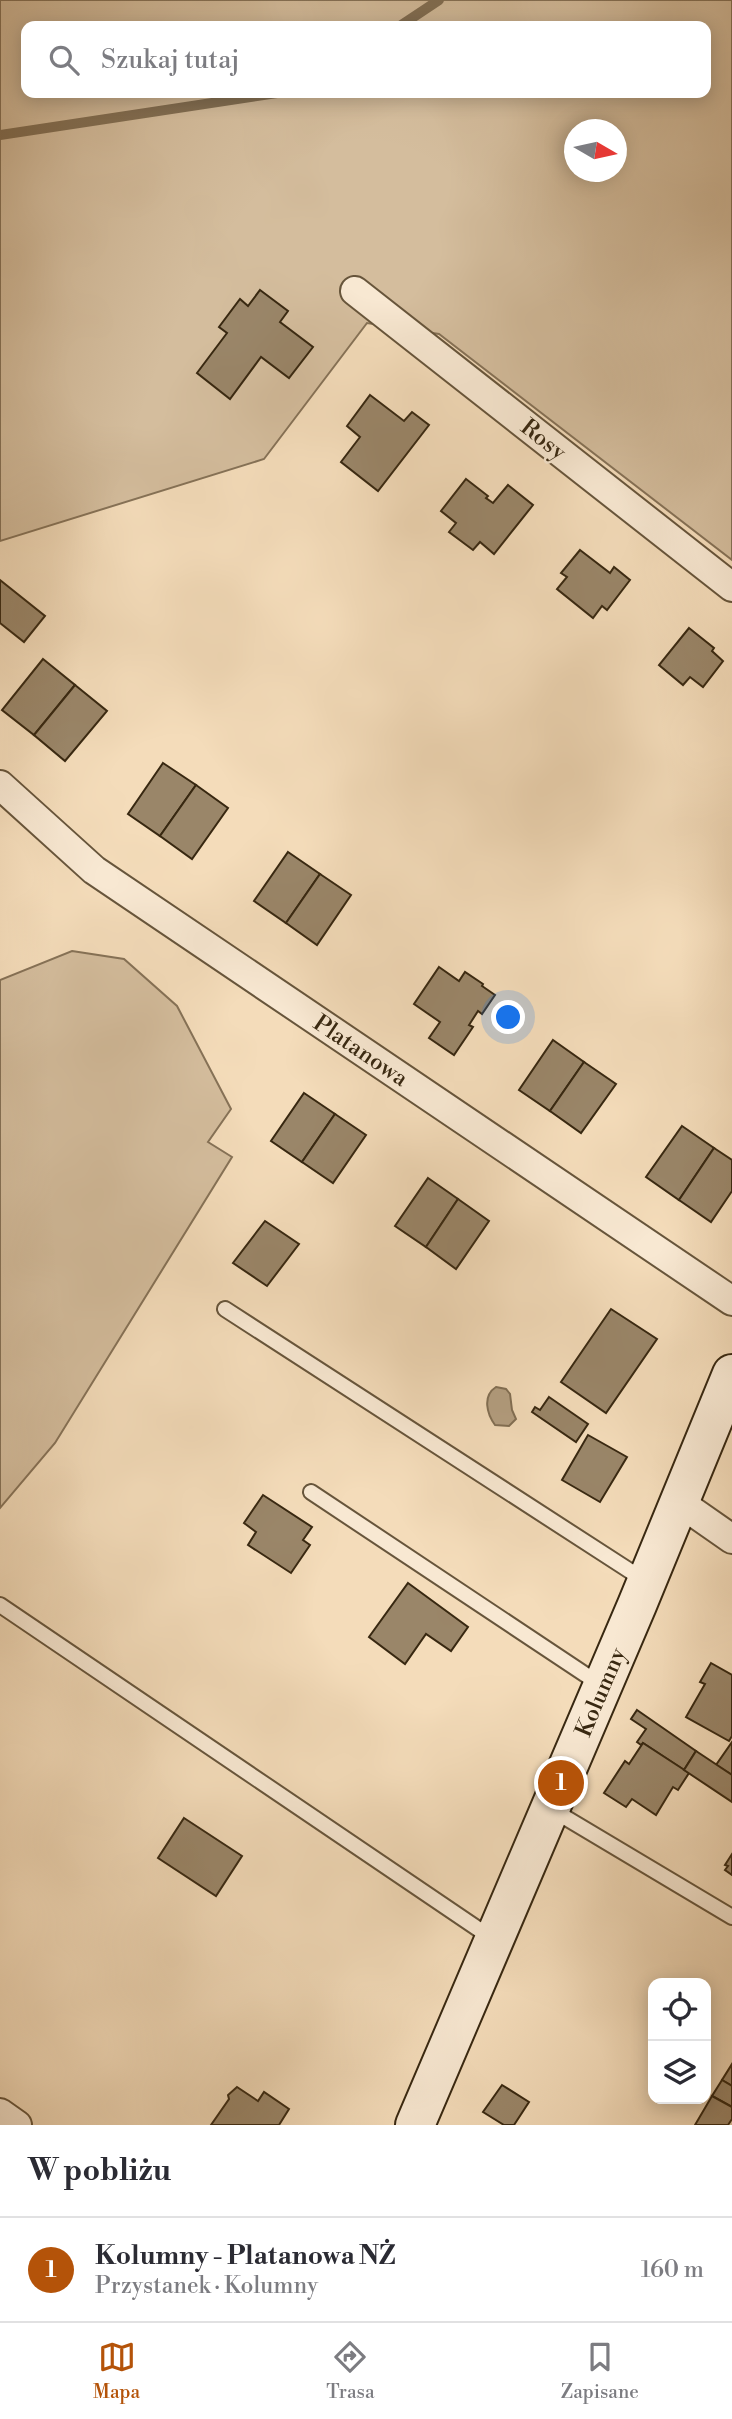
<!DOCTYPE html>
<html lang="pl">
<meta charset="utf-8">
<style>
body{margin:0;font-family:"Libre Bodoni",serif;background:#f2f2f3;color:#2b2b33}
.controls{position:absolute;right:21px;bottom:21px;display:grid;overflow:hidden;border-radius:14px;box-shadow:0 4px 18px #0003}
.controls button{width:63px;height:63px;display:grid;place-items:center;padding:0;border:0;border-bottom:2px solid #e1e1e2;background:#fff;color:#2b2b33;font:35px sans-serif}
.compass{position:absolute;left:564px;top:119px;width:63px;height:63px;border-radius:50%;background:#fff;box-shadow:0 4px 18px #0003;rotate:99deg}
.you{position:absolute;left:509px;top:1018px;width:24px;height:24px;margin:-18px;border:5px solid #fff;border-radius:50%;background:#1a73e8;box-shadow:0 0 0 10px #1a73e833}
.badge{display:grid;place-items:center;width:46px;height:46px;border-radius:50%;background:#b45309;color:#fff;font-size:23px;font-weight:700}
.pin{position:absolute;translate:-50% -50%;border:4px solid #fff;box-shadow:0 2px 7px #0006}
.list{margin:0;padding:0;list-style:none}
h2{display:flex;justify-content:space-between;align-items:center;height:91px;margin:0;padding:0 28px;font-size:30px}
h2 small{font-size:23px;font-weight:400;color:#7c7c81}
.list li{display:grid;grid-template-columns:46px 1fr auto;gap:21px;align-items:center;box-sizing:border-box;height:105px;padding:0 28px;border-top:2px solid #e1e1e2}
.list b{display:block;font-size:26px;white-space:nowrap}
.list p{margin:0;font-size:23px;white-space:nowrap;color:#7c7c81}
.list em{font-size:23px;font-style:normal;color:#7c7c81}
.icon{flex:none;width:38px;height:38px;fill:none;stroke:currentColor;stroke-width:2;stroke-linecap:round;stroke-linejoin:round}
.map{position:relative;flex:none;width:732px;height:2125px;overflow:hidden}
.search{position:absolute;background:#fff;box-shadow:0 4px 18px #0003;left:21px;right:21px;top:21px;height:77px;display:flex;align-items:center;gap:18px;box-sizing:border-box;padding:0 24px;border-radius:14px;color:#7c7c81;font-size:26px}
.sheet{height:196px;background:#fff}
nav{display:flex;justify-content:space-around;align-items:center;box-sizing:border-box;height:98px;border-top:2px solid #e1e1e2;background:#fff;font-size:19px;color:#7c7c81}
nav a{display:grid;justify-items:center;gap:4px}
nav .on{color:#b45309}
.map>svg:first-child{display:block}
.green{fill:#d4bd9d;stroke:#867257;stroke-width:2;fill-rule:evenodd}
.water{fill:#b49f81;stroke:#826f54;stroke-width:2}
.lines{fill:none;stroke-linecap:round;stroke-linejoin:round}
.stream{stroke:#826f54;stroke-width:10}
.building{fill:#9a8669;stroke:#382811;stroke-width:2}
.lane-casing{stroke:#67553b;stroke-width:18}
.street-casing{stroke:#67553b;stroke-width:32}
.secondary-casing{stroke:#382811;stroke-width:42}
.lane{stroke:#f8e8d2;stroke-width:14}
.street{stroke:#f8e8d2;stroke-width:28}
.secondary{stroke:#f8e8d2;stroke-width:38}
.labels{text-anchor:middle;stroke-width:5;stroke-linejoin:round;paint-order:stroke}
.street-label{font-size:23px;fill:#382811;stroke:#f8e8d2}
</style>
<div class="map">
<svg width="732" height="2125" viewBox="0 0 732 2125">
<rect width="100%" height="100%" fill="#f4dcba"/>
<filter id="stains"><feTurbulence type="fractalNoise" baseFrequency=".00286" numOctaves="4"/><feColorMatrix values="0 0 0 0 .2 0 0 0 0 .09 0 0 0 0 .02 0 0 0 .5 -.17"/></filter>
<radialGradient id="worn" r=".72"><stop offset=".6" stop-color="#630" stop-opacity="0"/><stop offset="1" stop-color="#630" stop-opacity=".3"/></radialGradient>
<g class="green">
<path d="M0 0H732V560L439 334 367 323 264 459 0 541ZM26 26H706V93H26ZM574 130H616V172H574Z"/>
<path d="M72 951 124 959 177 1006 231 1109 208 1142 232 1157 55 1443 0 1508V980Z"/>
</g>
<path class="water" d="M496 1387 506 1389 510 1394 512 1410 516 1419 509 1426 495 1425C487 1414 482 1396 496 1387Z"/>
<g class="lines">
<g class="stream">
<path d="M400 26 439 0"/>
<path d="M0 135 277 93"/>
</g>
</g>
<g class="building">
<path d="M260 290 288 311 280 322 313 347 289 378 261 357 230 399 197 373 227 333 219 327 240 299 248 306Z"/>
<path d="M370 395 404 421 412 412 429 425 378 491 341 462 360 437 347 426Z"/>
<path d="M466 479 488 496 486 498 493 503 508 485 533 505 494 554 480 542 473 550 449 532 456 523 441 511Z"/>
<path d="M580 550 610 573 614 567 630 580 607 610 602 606 593 618 557 589 567 577 561 573Z"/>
<path d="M0 580 45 616 24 642 0 623Z"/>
<path d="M689 628 714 648 712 651 723 661 703 687 690 677 683 685 659 665Z"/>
<path d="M43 659 75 685 34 735 2 710Z"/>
<path d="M75 685 107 711 65 761 34 735Z"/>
<path d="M163 763 196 785 160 836 128 814Z"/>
<path d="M196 785 228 808 192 859 160 836Z"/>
<path d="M288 852 320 874 286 923 254 901Z"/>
<path d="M320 874 351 895 317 945 286 923Z"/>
<path d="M439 967 459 981 465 972 483 984 482 986 495 995 482 1014 478 1011 469 1025 473 1027 454 1055 429 1038 440 1022 414 1004Z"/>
<path d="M553 1040 584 1062 550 1111 519 1090Z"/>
<path d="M584 1062 616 1084 581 1133 550 1111Z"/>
<path d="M304 1093 335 1114 302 1162 271 1141Z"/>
<path d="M335 1114 366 1135 333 1183 302 1162Z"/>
<path d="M682 1126 714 1148 679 1200 646 1177Z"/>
<path d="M714 1148 732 1160V1191L711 1222 679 1200Z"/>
<path d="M428 1178 458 1199 426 1247 395 1226Z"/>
<path d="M458 1199 489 1221 456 1269 426 1247Z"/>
<path d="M265 1221 299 1244 267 1286 233 1263Z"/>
<path d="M611 1309 657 1339 606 1413 561 1382Z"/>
<path d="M549 1397 588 1424 576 1442 532 1412 535 1407 540 1410Z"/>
<path d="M588 1435 627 1457 600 1502 562 1480Z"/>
<path d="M263 1495 312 1527 303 1540 310 1545 291 1573 248 1545 256 1532 244 1523Z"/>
<path d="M408 1583 468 1627 451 1651 426 1634 405 1664 369 1637Z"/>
<path d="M711 1663 732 1675V1736L729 1741 686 1717 705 1684 700 1682Z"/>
<path d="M637 1710 696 1751 684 1770 643 1743 641 1745 637 1742 646 1729 631 1719Z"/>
<path d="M732 1742V1775L716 1765Z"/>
<path d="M643 1743 689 1773 678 1790 673 1787 656 1815 632 1799 626 1807 604 1793 625 1761 629 1764Z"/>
<path d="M696 1751 732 1775V1802L684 1770Z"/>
<path d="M184 1818 242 1856 216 1896 158 1858Z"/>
<path d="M732 1854V1875L725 1870 728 1866 725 1865Z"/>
<path d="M732 2064V2086L722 2080Z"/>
<path d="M722 2080 732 2086V2107L712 2096Z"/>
<path d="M502 2085 529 2102 514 2125H504L483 2112Z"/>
<path d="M237 2087 258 2101 264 2092 289 2109 279 2125H211L229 2099 228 2095Z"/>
<path d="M712 2096 732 2107V2119L728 2125H695Z"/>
</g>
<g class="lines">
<g class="lane-casing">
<g id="lane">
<path d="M225 1309 644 1580"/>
<path d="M311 1492 601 1685"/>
<path d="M0 1605 493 1939"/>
<path d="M551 1809 732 1917"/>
</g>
</g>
<g class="street-casing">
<g id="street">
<path d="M355 291 732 587"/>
<path d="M0 785 94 870 732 1301"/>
<path d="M679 1502 732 1539"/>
<path d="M0 2113 17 2125"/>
</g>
</g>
<g class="secondary-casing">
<path id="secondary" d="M415 2125 637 1605 732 1374"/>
</g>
<use href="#lane" class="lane"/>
<use href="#street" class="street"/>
<use href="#secondary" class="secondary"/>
</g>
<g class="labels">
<g class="street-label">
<text transform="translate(544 439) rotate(38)" y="8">Rosy</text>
<text transform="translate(361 1050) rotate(34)" y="8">Platanowa</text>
<text transform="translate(600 1692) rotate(-67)" y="8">Kolumny</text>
</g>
</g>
<rect width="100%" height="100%" filter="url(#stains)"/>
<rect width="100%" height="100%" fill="url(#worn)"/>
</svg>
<div class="controls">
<button><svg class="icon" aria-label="locate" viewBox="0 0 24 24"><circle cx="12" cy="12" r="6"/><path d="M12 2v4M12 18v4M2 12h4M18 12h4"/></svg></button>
<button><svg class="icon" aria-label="layers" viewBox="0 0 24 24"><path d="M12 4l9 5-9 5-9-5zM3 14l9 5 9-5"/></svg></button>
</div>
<svg class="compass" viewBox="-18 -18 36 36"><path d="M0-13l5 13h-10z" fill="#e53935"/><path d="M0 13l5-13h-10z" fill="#7c7c81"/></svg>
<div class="you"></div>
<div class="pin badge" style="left:561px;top:1783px">1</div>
<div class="search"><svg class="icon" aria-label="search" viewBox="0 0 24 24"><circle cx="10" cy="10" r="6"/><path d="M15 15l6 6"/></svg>Szukaj tutaj</div>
</div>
<section class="sheet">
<h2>W pobliżu<small></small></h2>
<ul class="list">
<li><span class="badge">1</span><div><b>Kolumny - Platanowa NŻ</b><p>Przystanek · Kolumny</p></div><em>160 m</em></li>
</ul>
</section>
<nav>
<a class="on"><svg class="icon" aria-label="map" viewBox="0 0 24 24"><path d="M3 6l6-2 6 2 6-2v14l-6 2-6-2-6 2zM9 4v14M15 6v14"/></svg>Mapa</a>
<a><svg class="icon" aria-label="directions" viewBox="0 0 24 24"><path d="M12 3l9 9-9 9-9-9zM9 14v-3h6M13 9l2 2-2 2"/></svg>Trasa</a>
<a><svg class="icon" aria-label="saved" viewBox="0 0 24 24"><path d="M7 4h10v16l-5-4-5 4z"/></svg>Zapisane</a>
</nav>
